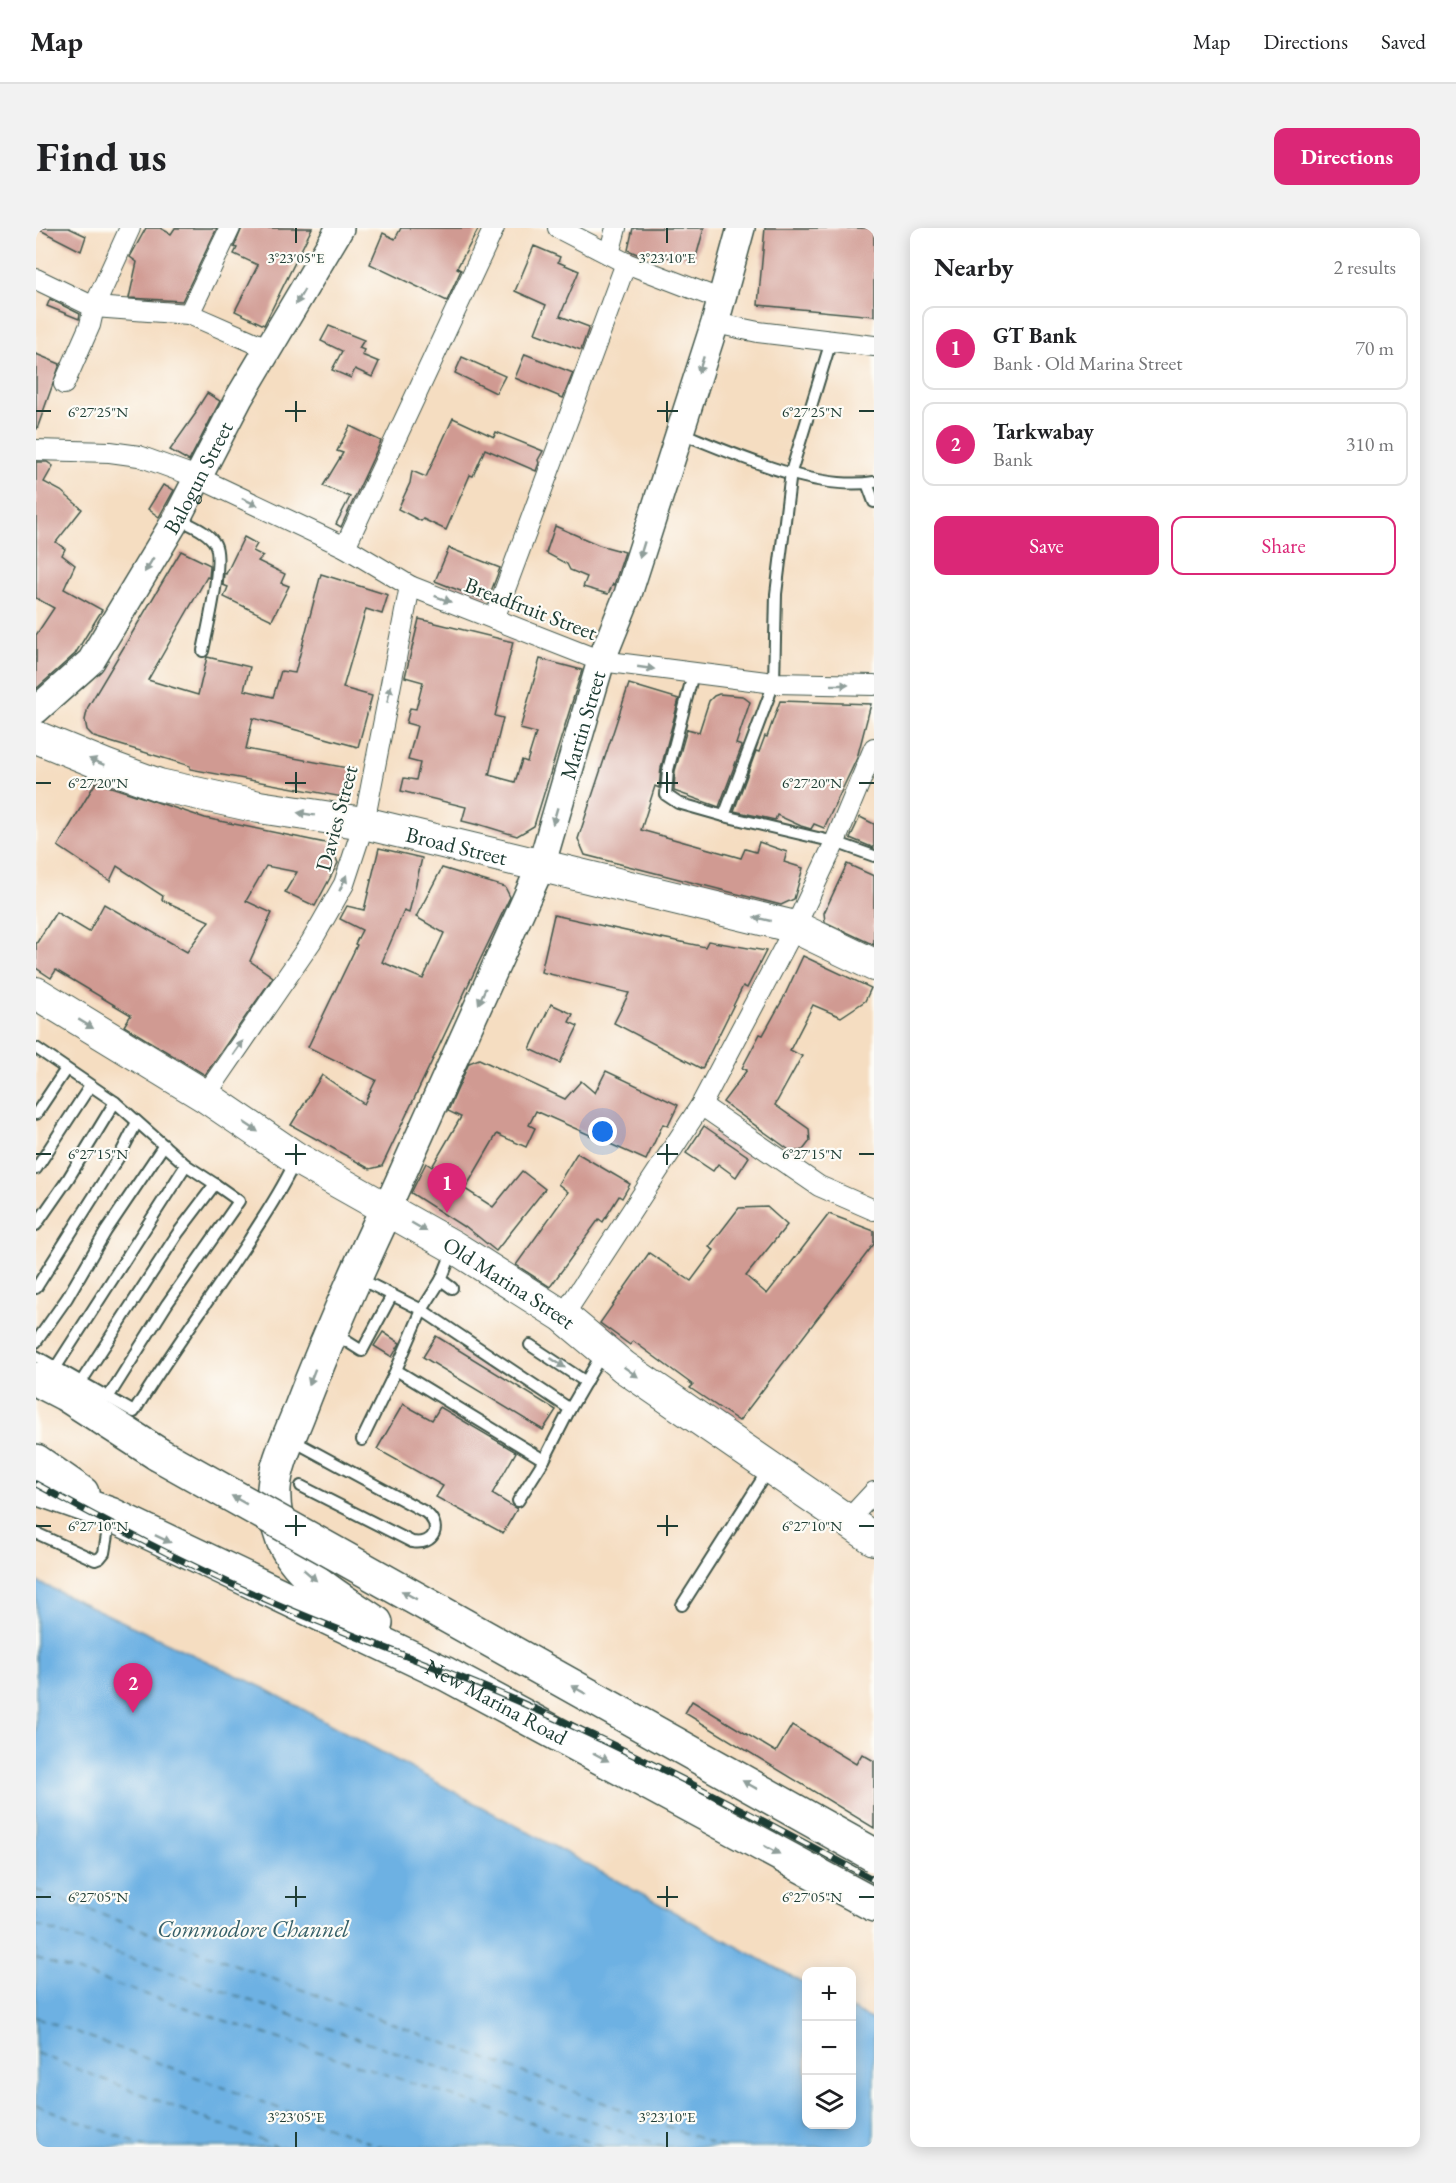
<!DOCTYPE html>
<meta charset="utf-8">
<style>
body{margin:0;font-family:"EB Garamond",serif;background:#f2f2f2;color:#202124}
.controls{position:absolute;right:18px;bottom:18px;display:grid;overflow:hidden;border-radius:12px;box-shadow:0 3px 15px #0003}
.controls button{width:54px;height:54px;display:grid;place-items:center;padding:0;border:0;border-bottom:2px solid #e0e0e0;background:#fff;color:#202124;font:30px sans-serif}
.you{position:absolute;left:567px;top:904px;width:21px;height:21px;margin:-15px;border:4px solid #fff;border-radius:50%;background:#1a73e8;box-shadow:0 0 0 9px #1a73e833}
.badge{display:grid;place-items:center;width:39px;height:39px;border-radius:50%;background:#db2777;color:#fff;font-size:20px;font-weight:700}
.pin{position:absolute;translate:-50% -50px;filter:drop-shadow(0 2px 3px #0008)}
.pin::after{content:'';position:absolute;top:32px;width:21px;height:18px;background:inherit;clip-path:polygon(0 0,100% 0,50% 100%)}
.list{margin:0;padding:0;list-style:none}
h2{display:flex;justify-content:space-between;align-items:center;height:78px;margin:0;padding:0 24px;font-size:26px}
h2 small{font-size:20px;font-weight:400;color:#757577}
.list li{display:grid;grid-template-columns:39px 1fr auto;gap:18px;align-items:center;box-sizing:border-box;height:84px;margin:0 12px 12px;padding:0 12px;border:2px solid #e0e0e0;border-radius:12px}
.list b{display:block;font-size:22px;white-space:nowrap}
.list p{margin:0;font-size:20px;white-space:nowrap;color:#757577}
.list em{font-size:20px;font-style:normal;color:#757577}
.actions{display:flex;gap:12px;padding:18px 24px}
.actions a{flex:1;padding:14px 0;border:2px solid #db2777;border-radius:12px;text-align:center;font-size:21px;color:#db2777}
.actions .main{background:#db2777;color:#fff}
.icon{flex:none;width:33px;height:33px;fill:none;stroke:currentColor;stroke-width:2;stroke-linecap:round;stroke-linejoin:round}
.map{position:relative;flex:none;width:838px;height:1919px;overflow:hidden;border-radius:12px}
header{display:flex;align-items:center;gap:36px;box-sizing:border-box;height:84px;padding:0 30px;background:#fff;border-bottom:2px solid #e0e0e0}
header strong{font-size:28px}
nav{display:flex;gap:33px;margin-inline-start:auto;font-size:21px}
.intro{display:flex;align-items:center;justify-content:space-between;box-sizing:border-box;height:144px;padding:0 36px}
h1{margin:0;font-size:42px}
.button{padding:15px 27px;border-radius:12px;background:#db2777;color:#fff;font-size:21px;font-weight:700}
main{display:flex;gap:36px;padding:0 36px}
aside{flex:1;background:#fff;border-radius:12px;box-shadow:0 3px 15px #0003}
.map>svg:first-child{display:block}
.water{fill:#6db1e3;stroke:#46778c;stroke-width:1.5}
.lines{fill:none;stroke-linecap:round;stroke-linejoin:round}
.ferry{stroke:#366069;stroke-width:1.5;stroke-dasharray:8 6;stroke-linecap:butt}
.building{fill:#d09a92}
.lane-casing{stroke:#3f5549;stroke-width:14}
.street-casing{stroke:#3f5549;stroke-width:22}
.secondary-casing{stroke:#3f5549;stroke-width:30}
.primary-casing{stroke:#3f5549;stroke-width:34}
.highway-casing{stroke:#3f5549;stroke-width:36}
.lane{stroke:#fff;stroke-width:10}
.street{stroke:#fff;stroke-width:20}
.secondary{stroke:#fff;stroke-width:27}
.primary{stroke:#fff;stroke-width:32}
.highway{stroke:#fff;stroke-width:33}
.rail-casing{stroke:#1f3d34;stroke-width:7}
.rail{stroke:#fdfcf7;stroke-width:4.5;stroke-dasharray:14;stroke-linecap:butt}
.highway-bridge-casing{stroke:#3f5549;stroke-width:36;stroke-linecap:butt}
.highway-bridge{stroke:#fff;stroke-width:33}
.oneway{fill:#8f9e9a}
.ticks{fill:none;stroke:#1f3d34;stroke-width:2}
.labels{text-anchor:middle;stroke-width:4.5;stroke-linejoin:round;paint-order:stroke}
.street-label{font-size:22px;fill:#1f3d34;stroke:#fdfcf7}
.water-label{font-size:24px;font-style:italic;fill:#366069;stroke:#fdfcf7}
.ticks-label{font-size:15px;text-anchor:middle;fill:#1f3d34;stroke:#fdfcf7;stroke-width:4.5;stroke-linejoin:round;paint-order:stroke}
</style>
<header>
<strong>Map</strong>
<nav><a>Map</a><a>Directions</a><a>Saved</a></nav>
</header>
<div class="intro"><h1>Find us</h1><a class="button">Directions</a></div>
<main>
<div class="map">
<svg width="838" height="1919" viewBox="0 0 838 1919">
<rect width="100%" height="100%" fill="#fdfcf7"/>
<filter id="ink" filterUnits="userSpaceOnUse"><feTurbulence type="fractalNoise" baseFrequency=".0167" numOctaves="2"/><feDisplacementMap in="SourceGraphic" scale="12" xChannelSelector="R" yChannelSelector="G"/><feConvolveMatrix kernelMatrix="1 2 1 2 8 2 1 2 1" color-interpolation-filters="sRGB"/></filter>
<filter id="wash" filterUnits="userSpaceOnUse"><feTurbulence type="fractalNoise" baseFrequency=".008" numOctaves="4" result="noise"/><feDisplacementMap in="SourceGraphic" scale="24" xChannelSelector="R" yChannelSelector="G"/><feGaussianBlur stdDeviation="1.35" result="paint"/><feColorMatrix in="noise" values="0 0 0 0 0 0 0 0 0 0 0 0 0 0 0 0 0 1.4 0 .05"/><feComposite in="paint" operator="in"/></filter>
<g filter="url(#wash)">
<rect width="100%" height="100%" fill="#f5ddc1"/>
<path class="water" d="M0 1353 230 1461 770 1756V1896H816V1781L838 1793V1919H0Z"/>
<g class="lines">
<g class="ferry">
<path d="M0 1662 686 1919"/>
<path d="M0 1697 629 1919"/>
<path d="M0 1730 569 1919"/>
<path d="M0 1789 346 1919"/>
<path d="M0 1825 242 1919"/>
<path d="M0 1877 111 1919"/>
</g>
</g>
<g id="blocks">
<g class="building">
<path d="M0 0H33L50 8 45 23Z"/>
<path d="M110 0H124L135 6 139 0H181L146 73 93 70 101 34 94 29Z"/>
<path d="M206 0H276L228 97 199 83 222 37 198 26 201 20 198 19Z"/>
<path d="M365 0H443L421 40 425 42 411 73 334 36 347 5 359 11Z"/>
<path d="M597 0H668L659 33 636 26 635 30 610 23 608 29 592 22Z"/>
<path d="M729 0H838V88L722 77Z"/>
<path d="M498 18 524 29 522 34 543 43 524 88 553 99 545 122 499 105 510 77 479 63Z"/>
<path d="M14 71 44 86 43 91 11 78Z"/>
<path d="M293 98 328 112 323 120 328 122 326 127 343 134 336 149 319 141 315 150 296 142 306 123 285 113Z"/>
<path d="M0 126 24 136 1 201H0Z"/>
<path d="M489 126 537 145 527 170 479 150Z"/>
<path d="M426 129 469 148 460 165 419 145Z"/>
<path d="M171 165 184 173 153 233 134 222 160 185 159 184Z"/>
<path d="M417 190 458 209 460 204 507 223 502 232 503 235 500 243 449 221 437 248 434 247 410 302 387 291 385 293 362 281 374 255 376 243 390 249Z"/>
<path d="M314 198 345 213 305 299 300 296 314 269 287 258 307 225 301 223Z"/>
<path d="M0 234H11L17 238 8 254 25 263 46 281 20 314 29 321 26 327 39 337 28 361 66 382 39 426 0 461V407L18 380 0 370Z"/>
<path d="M127 257 138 262 123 289 112 281Z"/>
<path d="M519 298 563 317 589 324 578 357 577 356 572 366 547 359 551 349 534 342 531 336 510 325Z"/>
<path d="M208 309 221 316 217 323 227 328 222 333 249 346 245 355 253 358 236 392 188 369 192 359 187 357 188 345 190 346Z"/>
<path d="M413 320 464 340 452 371 450 373 399 353Z"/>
<path d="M145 323 174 337 173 350 171 349 112 452 162 467 171 429 214 439 208 462 237 469 245 443 259 445 285 346 352 367 346 386 330 381 307 460 336 468 322 519 217 490 210 521 317 541 312 570 154 541V538L58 509 51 502 49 492 52 479Z"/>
<path d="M383 391 477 414 459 488 467 490 453 547 479 554 486 532 491 534 500 505 484 501 504 431 546 442 498 598 481 608 442 596V597L426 593 430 579 365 563 368 550 380 552 384 535 372 532 381 498 370 495 374 480 380 481 387 454 369 449Z"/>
<path d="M593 456 643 471 625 540 623 560 619 558 605 602 705 630 709 621 720 624 723 614 751 624 748 634 767 640 758 671 745 677 549 627 542 611Z"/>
<path d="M683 466 706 468 714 474 700 516 706 518 683 579 638 563 639 543 651 501 663 504 673 473 678 468Z"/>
<path d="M744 473 835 476 821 530 788 600 778 596 775 601 765 598 741 587 739 592 698 583 720 523 723 524 729 508 731 509Z"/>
<path d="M60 554 169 590 294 616 302 635 279 678 249 664 261 644 230 638 210 673 236 685 214 733 237 749 169 847 88 798 95 787 20 742 15 750 0 740V716L20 684 53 704 68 676 151 724 173 693 126 672 127 668 81 638 74 653 22 618Z"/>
<path d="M824 589 838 596V620L814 610Z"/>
<path d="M343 620 386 630 373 685 368 683 346 734 387 751 408 705 380 689 406 640 469 659 474 669 346 938 334 941 255 897 286 847 328 876 340 852 272 819 321 717 319 716 326 702 304 691 311 678 328 682Z"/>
<path d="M811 636 838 648V717L789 694 788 685Z"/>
<path d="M518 687 626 711V710L669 719 672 713 730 723 711 760 707 758 666 841 578 795 593 765 505 744Z"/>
<path d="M767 728 835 760 829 773 805 789 777 777 754 822 766 828 739 877 773 901 774 913 767 922 756 924 687 874 711 842 706 840 724 806 727 807 747 771Z"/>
<path d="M515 776 537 786 533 794 542 798 524 835 494 821Z"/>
<path d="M443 831 529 871 545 853 559 865 570 843 642 877 632 898 627 896 610 932 500 883 493 897 499 900 490 919 461 906 429 961 457 979 486 943 509 961 460 1023 429 998 428 999 375 965 390 935 396 939 425 889 412 883 433 835Z"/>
<path d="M668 898 713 929 700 949 682 936 677 943 650 925Z"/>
<path d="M541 925 594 956 586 970 583 968 567 994 563 991 514 1059 480 1037 532 964 522 956Z"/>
<path d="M731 979 751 997 710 1048 731 1066 793 986 838 1003V1016L703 1193 654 1160 657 1157 597 1113 594 1117 564 1095 613 1025 655 1053 678 1022 673 1019 703 980Z"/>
<path d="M347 1104 364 1115 356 1129 338 1118Z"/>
<path d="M400 1108 520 1182 507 1202 387 1129Z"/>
<path d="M367 1176 396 1192 404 1179 480 1224 456 1266 481 1281 467 1305 400 1269 407 1258 341 1221Z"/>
<path d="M656 1473 740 1524 756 1497 820 1536 826 1526 838 1533V1600L649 1485Z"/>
</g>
</g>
</g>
<g filter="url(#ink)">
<use href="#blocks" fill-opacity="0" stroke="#3f5549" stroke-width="1.5"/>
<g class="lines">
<g class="lane-casing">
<g id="lane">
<path d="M795 113 755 244 740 366 738 455 688 588 799 614 838 628"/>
<path d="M643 204C698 226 780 264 838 254"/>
<path d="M831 255 838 274"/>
<path d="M141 290C154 297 172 303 179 316 188 333 171 402 167 423"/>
<path d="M657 446 632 542 630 567 642 575 688 588"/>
<path d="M0 820 79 874 150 937 179 956 142 1005 45 1154"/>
<path d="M0 886 30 841"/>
<path d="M0 941 54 858"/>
<path d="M0 997 32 951 79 874"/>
<path d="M417 1022 405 1052 386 1082 534 1181 567 1124"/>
<path d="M322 1050 386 1082 360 1142 326 1212"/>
<path d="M405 1052 416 1060"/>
<path d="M0 1060 84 927 101 894"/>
<path d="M299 1106 326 1123 356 1067"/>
<path d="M0 1114 31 1070 70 1003 128 917"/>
<path d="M494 1117 550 1154"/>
<path d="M0 1128 98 1184C134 1125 175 1070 213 1012 229 986 247 961 259 933"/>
<path d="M20 1139 150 937"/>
<path d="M360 1142 508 1232 534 1181"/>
<path d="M73 1168 131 1076 203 973 179 956"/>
<path d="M256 1212 389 1284C407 1297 399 1318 376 1314L265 1258"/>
<path d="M482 1273 508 1232"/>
<path d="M0 1305 59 1332 64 1330 68 1325 74 1289"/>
<path d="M646 1377 732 1242"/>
</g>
</g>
<g class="street-casing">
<g id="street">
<path d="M522 0 590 35 686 72"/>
<path d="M573 26 580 0"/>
<path d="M0 51 58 79 153 86 233 121"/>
<path d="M153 86 194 0"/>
<path d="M679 95 722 104 838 118"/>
<path d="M28 156 54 97 58 79 94 0"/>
<path d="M0 222 74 224 103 228 161 249 309 319 374 358 565 433 738 455 838 457"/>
<path d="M309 319 458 0"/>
<path d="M458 391 590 35"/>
<path d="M169 868 275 714 308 656 328 595 374 358"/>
<path d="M665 877 783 958 838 982"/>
<path d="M527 1088 665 877 759 699 799 614 838 520"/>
<path d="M812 1292 838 1264"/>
</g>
</g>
<g class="secondary-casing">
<g id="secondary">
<path id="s1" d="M0 482 55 433 141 290 203 170 304 0"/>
<path id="s2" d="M351 980 505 638 565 433 592 366 679 95 705 0"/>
</g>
</g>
<g class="primary-casing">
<g id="primary">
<path id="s3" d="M0 509 71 538 123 557 223 579 328 595 759 699 838 737"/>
<path id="s4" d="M0 765 169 868 260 930 418 1019 527 1088 588 1139 838 1311"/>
</g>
</g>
<g class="highway-casing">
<g id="highway">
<path d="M0 1151 29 1166 122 1226"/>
<path d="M0 1233 46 1265"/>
<path id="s5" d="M0 1260 74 1286 410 1446 838 1677"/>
<path d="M340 1395C306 1371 262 1350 246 1310 240 1294 237 1277 238 1260 240 1235 253 1210 262 1187 289 1116 319 1048 351 980"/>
</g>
</g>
<use href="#lane" class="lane"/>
<use href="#street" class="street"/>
<use href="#secondary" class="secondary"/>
<use href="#primary" class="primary"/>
<use href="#highway" class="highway"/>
<g class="rail-casing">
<path id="rail" d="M0 1256C72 1295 145 1334 220 1367 311 1408 406 1439 497 1480 614 1532 726 1592 838 1652"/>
</g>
<use href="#rail" class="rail"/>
<g class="highway-bridge-casing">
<path id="highway-bridge" d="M122 1226 838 1627"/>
</g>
<use href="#highway-bridge" class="highway-bridge"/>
</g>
<defs><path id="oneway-solid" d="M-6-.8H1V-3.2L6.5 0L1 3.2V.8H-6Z" transform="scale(1.5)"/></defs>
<g class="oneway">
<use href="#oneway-solid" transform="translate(264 69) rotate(120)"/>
<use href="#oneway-solid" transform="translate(665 137) rotate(108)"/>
<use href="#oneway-solid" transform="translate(214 274) rotate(25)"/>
<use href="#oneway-solid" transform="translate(606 322) rotate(107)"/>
<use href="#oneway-solid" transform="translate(113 337) rotate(121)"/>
<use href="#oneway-solid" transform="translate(407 371) rotate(21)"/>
<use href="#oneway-solid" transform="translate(610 440) rotate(8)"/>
<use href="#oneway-solid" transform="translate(804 457)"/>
<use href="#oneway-solid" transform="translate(353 466) rotate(-79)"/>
<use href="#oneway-solid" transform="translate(61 534) rotate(-158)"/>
<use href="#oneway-solid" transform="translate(270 586) rotate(-171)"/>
<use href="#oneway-solid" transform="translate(519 588) rotate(106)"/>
<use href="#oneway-solid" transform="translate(307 655) rotate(-66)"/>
<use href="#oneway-solid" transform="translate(726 691) rotate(-167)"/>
<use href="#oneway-solid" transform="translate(446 768) rotate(114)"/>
<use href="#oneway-solid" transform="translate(50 796) rotate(31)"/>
<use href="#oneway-solid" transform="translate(202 820) rotate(-55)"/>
<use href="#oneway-solid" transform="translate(215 899) rotate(34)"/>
<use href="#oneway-solid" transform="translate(383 999) rotate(30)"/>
<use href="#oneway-solid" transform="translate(522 1135) rotate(34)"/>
<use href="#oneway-solid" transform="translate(595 1144) rotate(35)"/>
<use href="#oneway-solid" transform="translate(276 1149) rotate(111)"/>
<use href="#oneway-solid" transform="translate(203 1272) rotate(-151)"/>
<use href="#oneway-solid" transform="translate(127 1311) rotate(25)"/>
<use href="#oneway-solid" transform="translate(274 1347) rotate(41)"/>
<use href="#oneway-solid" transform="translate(373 1367) rotate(-151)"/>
<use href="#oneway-solid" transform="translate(543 1462) rotate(-151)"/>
<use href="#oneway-solid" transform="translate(565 1529) rotate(28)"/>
<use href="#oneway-solid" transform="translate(714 1557) rotate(-151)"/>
<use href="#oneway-solid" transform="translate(736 1622) rotate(28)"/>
</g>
</g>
<path class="ticks" d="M260 0V15M631 0V15M260 173V194M631 173V194M0 183H15M249 183H270M621 183H642M823 183H838M260 544V565M631 544V565M0 555H15M249 555H270M621 555H642M823 555H838M260 916V937M631 916V937M0 926H15M249 926H270M621 926H642M823 926H838M260 1287V1308M631 1287V1308M0 1298H15M249 1298H270M621 1298H642M823 1298H838M260 1658V1679M631 1658V1679M0 1669H15M249 1669H270M621 1669H642M823 1669H838M260 1904V1919M631 1904V1919"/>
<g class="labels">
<g class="street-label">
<text dy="8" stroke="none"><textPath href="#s1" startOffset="286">Balogun Street</textPath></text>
<text transform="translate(495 380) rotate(21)" y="8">Breadfruit Street</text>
<text dy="8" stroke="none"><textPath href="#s2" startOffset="522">Martin Street</textPath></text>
<text transform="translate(300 590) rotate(-75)" y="8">Davies Street</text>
<text dy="8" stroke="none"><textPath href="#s3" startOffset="436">Broad Street</textPath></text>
<text dy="8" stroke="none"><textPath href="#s4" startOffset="555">Old Marina Street</textPath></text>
<text dy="8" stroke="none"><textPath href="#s5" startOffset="508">New Marina Road</textPath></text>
</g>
<g class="water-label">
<text x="217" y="1709">Commodore Channel</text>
</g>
</g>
<g class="ticks-label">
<text x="260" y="35">3°23'05"E</text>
<text x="631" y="35">3°23'10"E</text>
<text x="62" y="189">6°27'25"N</text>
<text x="776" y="189">6°27'25"N</text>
<text x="62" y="560">6°27'20"N</text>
<text x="776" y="560">6°27'20"N</text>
<text x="62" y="931">6°27'15"N</text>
<text x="776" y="931">6°27'15"N</text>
<text x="62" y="1303">6°27'10"N</text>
<text x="776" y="1303">6°27'10"N</text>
<text x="62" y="1674">6°27'05"N</text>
<text x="776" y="1674">6°27'05"N</text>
<text x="260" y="1894">3°23'05"E</text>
<text x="631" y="1894">3°23'10"E</text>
</g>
</svg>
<div class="controls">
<button>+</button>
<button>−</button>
<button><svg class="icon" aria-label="layers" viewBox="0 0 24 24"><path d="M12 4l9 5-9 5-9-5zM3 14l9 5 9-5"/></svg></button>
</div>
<div class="you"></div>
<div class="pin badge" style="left:411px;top:985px">1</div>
<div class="pin badge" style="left:97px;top:1485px">2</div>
</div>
<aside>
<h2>Nearby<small>2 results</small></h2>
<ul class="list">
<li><span class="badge">1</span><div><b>GT Bank</b><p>Bank · Old Marina Street</p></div><em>70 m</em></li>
<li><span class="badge">2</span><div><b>Tarkwabay</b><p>Bank</p></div><em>310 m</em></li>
</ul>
<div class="actions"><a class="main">Save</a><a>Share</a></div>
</aside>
</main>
